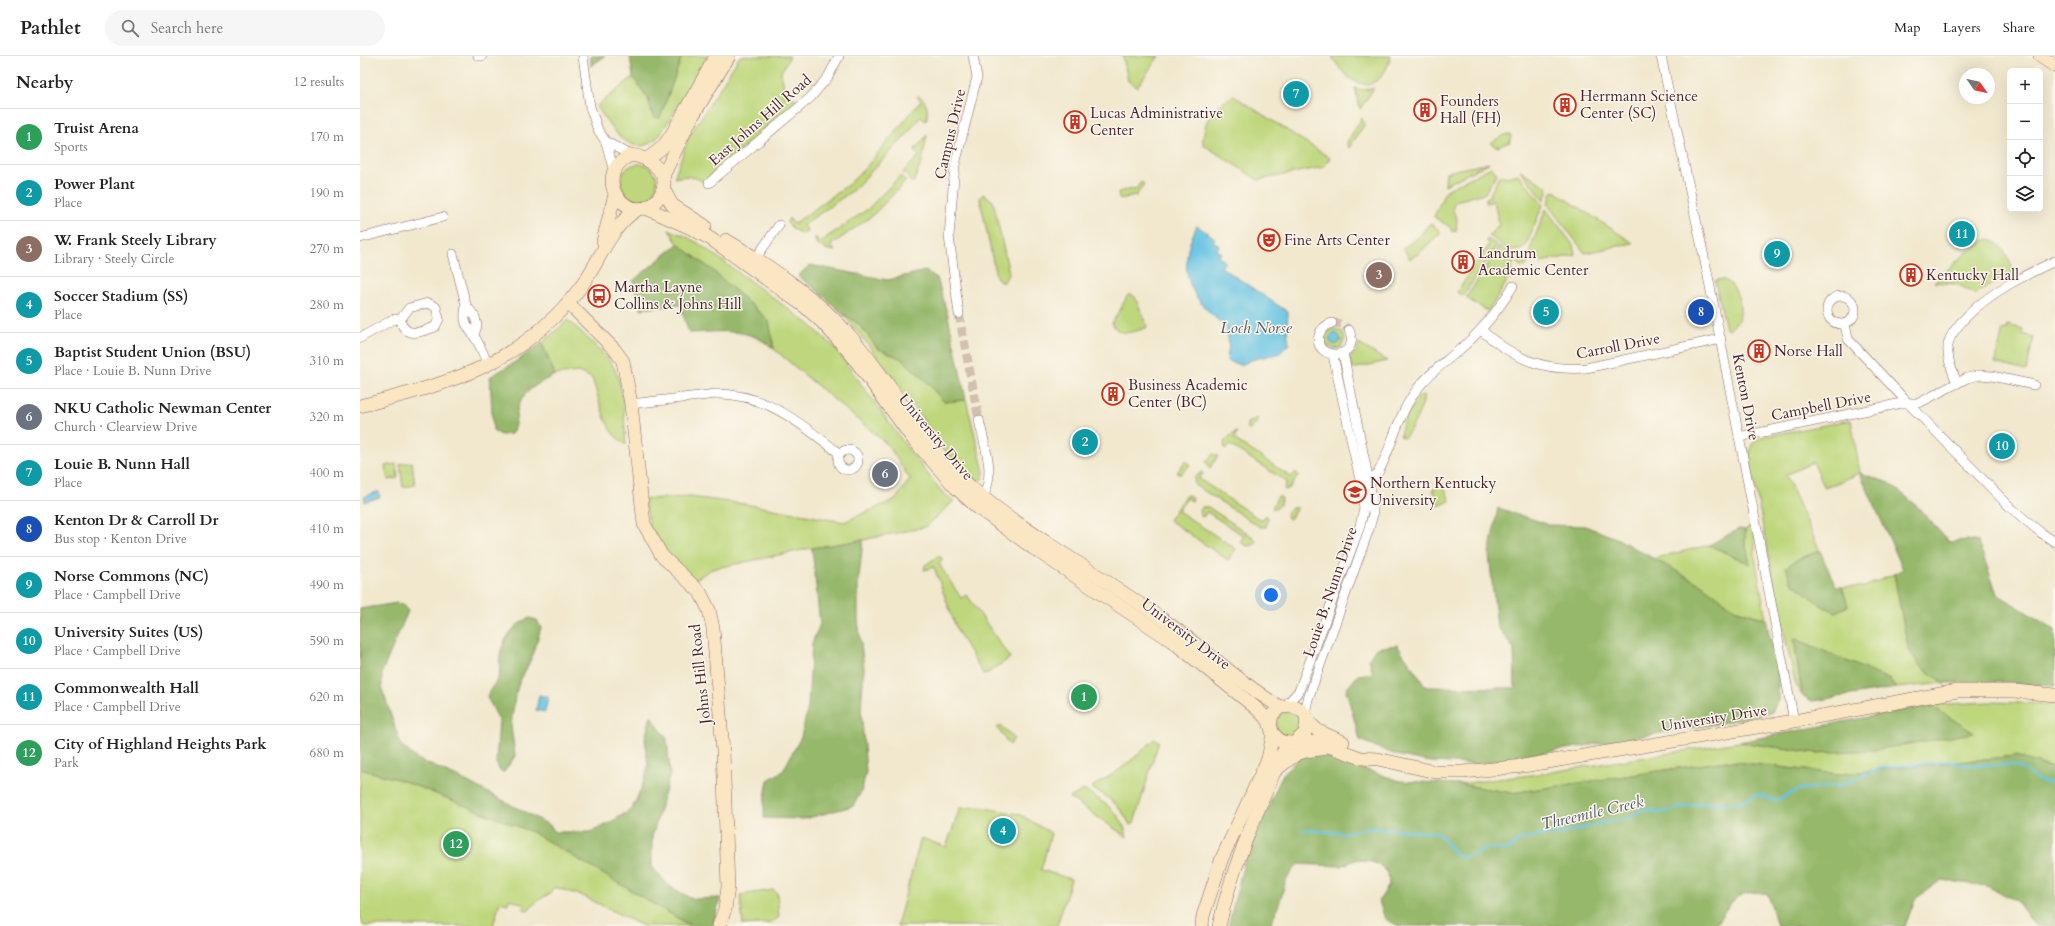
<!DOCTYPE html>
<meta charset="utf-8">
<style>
body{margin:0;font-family:Cardo,serif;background:#f6f6f6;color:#222}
.controls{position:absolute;right:12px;top:12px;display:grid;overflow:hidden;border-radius:6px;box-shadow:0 4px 16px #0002}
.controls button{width:36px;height:36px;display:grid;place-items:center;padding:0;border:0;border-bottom:1px solid #e0e0e0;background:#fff;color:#222;font:20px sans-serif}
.compass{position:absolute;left:1599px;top:12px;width:36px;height:36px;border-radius:50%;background:#fff;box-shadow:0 4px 16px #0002;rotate:124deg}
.you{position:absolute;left:911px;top:539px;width:14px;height:14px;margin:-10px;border:3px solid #fff;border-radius:50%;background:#1a73e8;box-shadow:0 0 0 6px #1a73e833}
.badge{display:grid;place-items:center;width:26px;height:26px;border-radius:50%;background:#c8321e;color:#fff;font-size:13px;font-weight:700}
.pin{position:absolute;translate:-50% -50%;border:2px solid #fff;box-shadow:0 1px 4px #0006}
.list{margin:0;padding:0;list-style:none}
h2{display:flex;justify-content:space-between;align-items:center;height:52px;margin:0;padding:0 16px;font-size:17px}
h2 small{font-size:13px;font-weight:400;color:#767676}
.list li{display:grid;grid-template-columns:26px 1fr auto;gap:12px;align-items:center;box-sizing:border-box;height:56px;padding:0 16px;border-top:1px solid #e0e0e0}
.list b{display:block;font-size:15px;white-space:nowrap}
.list p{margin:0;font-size:13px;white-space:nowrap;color:#767676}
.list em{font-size:13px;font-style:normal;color:#767676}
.icon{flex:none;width:22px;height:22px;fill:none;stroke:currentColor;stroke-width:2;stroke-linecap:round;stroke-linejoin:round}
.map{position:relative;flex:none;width:1695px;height:870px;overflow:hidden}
header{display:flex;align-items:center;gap:24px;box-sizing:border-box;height:56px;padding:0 20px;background:#fff;border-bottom:1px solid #e0e0e0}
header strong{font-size:19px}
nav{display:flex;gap:22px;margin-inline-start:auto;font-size:14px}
.search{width:280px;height:36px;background:#f6f6f6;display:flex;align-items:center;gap:10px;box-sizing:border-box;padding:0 14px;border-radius:22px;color:#767676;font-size:15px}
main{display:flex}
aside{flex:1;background:#fff}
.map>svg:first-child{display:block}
.green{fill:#bed77b;stroke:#847b53}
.forest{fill:#96b86b;stroke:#706c4b}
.water{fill:#64c2e2;stroke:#577086}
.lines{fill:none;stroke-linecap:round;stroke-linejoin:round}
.stream{stroke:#64c2e2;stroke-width:2.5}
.street-tunnel{stroke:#d0c0ad;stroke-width:9;stroke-dasharray:9 4.5;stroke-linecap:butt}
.street-casing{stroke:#846564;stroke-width:10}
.secondary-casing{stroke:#846564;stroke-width:14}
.street{stroke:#fff;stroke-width:9}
.secondary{stroke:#fbe6c4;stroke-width:13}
.labels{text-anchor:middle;stroke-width:3;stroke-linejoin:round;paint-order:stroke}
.poi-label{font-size:15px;fill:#4a1f2b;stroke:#fbf7ec;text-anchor:start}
.street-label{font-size:15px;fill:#4a1f2b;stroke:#fbf7ec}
.water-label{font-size:16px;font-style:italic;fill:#53586b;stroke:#fbf7ec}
</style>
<header>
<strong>Pathlet</strong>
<div class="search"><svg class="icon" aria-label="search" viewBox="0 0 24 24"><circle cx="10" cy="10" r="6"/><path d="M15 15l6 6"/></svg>Search here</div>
<nav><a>Map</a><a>Layers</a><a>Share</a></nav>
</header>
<main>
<aside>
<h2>Nearby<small>12 results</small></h2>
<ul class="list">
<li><span class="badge" style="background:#2e9e5b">1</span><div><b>Truist Arena</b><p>Sports</p></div><em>170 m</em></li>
<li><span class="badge" style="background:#0f9aa8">2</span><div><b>Power Plant</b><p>Place</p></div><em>190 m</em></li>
<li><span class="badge" style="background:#8d6e63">3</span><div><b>W. Frank Steely Library</b><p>Library · Steely Circle</p></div><em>270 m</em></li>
<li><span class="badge" style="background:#0f9aa8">4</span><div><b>Soccer Stadium (SS)</b><p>Place</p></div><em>280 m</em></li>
<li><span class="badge" style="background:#0f9aa8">5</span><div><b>Baptist Student Union (BSU)</b><p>Place · Louie B. Nunn Drive</p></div><em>310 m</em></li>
<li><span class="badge" style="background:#6b7280">6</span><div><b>NKU Catholic Newman Center</b><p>Church · Clearview Drive</p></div><em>320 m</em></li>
<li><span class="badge" style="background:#0f9aa8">7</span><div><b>Louie B. Nunn Hall</b><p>Place</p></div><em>400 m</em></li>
<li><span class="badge" style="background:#1a4fb4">8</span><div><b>Kenton Dr &amp; Carroll Dr</b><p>Bus stop · Kenton Drive</p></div><em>410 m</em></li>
<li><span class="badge" style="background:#0f9aa8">9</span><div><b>Norse Commons (NC)</b><p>Place · Campbell Drive</p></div><em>490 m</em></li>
<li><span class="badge" style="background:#0f9aa8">10</span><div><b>University Suites (US)</b><p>Place · Campbell Drive</p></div><em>590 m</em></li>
<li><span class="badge" style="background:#0f9aa8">11</span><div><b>Commonwealth Hall</b><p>Place · Campbell Drive</p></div><em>620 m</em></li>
<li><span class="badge" style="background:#2e9e5b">12</span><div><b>City of Highland Heights Park</b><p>Park</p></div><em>680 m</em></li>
</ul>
</aside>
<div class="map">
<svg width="1695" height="870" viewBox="0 0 1695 870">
<rect width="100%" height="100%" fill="#fbf7ec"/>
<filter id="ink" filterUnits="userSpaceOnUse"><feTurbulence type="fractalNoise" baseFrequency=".025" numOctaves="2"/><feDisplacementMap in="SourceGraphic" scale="8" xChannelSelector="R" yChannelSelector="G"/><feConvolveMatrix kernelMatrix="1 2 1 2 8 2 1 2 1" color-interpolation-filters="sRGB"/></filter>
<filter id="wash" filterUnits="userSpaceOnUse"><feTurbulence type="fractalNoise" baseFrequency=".012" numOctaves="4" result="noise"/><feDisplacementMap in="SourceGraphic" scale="16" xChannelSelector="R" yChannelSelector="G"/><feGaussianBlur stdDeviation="0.9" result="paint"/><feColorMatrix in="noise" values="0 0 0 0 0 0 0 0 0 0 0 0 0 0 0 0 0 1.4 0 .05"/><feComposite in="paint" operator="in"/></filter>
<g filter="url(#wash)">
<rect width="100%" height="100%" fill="#f1e8ce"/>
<g class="green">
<path d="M322 0H348L300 79C273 108 251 72 237 50L273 21 288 42 293 61 300 62Z"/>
<path d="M380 0H430L421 16 425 36 438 45 343 126C334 119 324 120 314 122L330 79Z"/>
<path d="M763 0H799L777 31 768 25Z"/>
<path d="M972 0H1031C1019 43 989 32 972 0Z"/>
<path d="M995 32 1003 34 1014 32 1000 53Z"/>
<path d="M559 40C567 44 569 57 566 65L560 61 544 82 492 135 443 169 447 174 444 178C438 178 431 171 427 167L429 162 434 168 489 128 508 109 561 45 557 41Z"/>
<path d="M874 40 970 102 964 111 898 124 844 89C842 85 843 82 844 77 846 58 859 48 874 40Z"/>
<path d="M1002 62 1004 69 990 91H988L987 86Z"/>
<path d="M567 79 562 106 553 127 543 116 559 100 554 95Z"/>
<path d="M1144 79H1151L1150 86 1137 91 1130 87Z"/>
<path d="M1129 107 1085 129 1086 116Z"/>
<circle cx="279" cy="126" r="18"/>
<path d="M1131 111 1137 117 1125 137 1096 145 1093 149V155L1097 163 1096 175 1092 176 1090 171 1074 161 1084 138 1088 133Z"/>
<path d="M1160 114 1186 130 1188 134 1184 144Z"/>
<path d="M1158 118 1183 149 1165 191C1154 201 1140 187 1129 180L1136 171 1139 170 1134 145 1126 147 1125 143 1128 142 1140 119 1147 121Z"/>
<path d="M540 120 546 125 513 159 471 189 475 195 465 193 456 187 455 181 460 186 508 153Z"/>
<path d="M781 126 784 128 776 140 759 143 758 136 772 133 775 134Z"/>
<path d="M1194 135 1273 187 1225 197 1188 149 1192 136Z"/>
<path d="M623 138 633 145 649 217 644 226H640L636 220 620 143Z"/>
<path d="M1186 153 1213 189 1215 199 1180 206 1171 199 1170 193Z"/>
<path d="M1070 167 1080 175V177L1058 198 1050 203 1043 192 1059 181Z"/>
<path d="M309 174 323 179 338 187 449 268 475 292 554 401 582 436 594 445 565 471 503 484 452 492 352 513 334 524 300 490 290 471 284 443 330 441 385 448 484 466 536 443 550 423 528 389 414 293 409 265 352 214 318 188Z"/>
<path d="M1127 183 1137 189 1103 240 1097 236 1129 188 1126 185Z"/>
<path d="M1627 183C1641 184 1649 203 1653 214V216L1615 238 1597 228 1574 226 1605 198Z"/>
<path d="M1139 191C1143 193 1150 196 1152 200 1159 212 1135 244 1128 255L1106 242Z"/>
<circle cx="1163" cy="205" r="5.5"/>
<path d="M1361 223C1374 225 1381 243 1380 256 1380 264 1374 269 1369 274L1366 273 1355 225Z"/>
<path d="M768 239H772L775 241 787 270 786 272C773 276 759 282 752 267Z"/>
<path d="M482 257 500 269 517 292 542 303 567 326 584 346 606 344 624 416 622 423 618 425C591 409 570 373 553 349 530 317 507 286 482 257Z"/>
<path d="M208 264C223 278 241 293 253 310 265 329 264 367 266 389L253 378 245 363 232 322 218 316 195 319 182 287Z"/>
<path d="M1647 269 1663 273 1662 278 1674 281 1666 315 1635 307 1643 273 1646 274Z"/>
<path d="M976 273 982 276 985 282 981 291 975 293 966 289 964 282 970 274Z"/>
<path d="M999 288 1027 305 992 313 990 302 997 294Z"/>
<path d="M1063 339C1066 347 1051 375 1044 382L1041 381C1038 372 1053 349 1059 341Z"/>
<path d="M897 362 899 364 890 374 887 372V367Z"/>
<path d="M1491 364 1500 417 1465 432 1453 406 1426 419 1460 495 1438 503 1488 550 1482 531H1504L1534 518 1548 592 1560 610 1584 627 1536 632 1530 624 1434 582 1442 639 1436 630 1423 572 1389 399 1392 388 1401 381Z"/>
<path d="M877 376 874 383 931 421 936 416 938 420 930 432 925 434 924 432 927 426 870 389 865 394 864 386 871 379Z"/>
<path d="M853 398 858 400 850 412 846 405Z"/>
<path d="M825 405 830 409 821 418 817 417Z"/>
<path d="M52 406 55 429 43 431 40 408Z"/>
<path d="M36 408 38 422 28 424 25 410Z"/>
<path d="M841 416 843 417 839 423 902 465 906 459 908 461 906 471H900L835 429 834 422Z"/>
<path d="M1083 428 1090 445 1079 450 1073 433Z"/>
<path d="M829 439 833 444 832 445 827 442 818 455 876 493 868 504 809 464 825 440Z"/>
<path d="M918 440 922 442 920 449 916 453 912 452Z"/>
<path d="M842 451H848L893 481 896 486 894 489 887 490 880 486 884 480 847 456 843 461 841 460 839 454Z"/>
<path d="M937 451V452L930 463 927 461V456L932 452Z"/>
<path d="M1392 469 1395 481V501L1406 563 1374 553 1342 529 1292 503 1349 489 1390 508 1385 486V474Z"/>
<path d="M579 500 583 503 579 508 601 542 607 539 650 602 628 617 623 618 597 574 574 511 564 514 565 509Z"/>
<path d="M1629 646 1695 648V713L1656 700 1479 718 1366 705 1152 737 1098 728 1179 718 1379 686 1457 697 1613 677 1570 649Z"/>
<circle cx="928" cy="668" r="12"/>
<path d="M641 670 654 682 650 689 637 672Z"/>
<path d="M794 683 799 685 774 767 770 769C762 752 750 741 733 733V730C757 717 776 702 794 683Z"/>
<path d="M0 713 41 724 172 776 331 870H283L223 840 194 831 189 838 177 845 168 855 163 853 164 848 149 843 148 848 140 846 133 870H4L0 861Z"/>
<path d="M723 734C743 745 763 757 767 781L710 742Z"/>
<path d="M619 751 659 758 691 777 681 814 711 823 697 870H537L561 782 586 791 600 752Z"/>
<path d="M413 834 417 837 419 861 411 867 383 869 380 839Z"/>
</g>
<g class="forest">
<path d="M231 0H245L231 10Z"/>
<path d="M270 0H322L300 62 293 61 288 42 273 21Z"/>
<path d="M318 188 352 214 409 265 414 293C387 270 363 276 329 277L320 249 281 253 273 225Z"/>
<path d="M450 209 528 224 565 215 577 222 588 260 606 344 584 346 567 326 542 303 517 292 500 269 482 257 454 232 438 220Z"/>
<path d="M182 287 195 319C183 325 164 334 159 348 155 359 157 369 151 378L141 379 133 374 130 321 155 306Z"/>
<path d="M1500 417 1529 427 1555 448 1589 486 1607 484 1618 486 1637 538 1695 574V630L1631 626 1584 627 1560 610 1548 592 1534 518 1543 513Z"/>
<path d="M1138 452 1190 469 1225 470 1256 482 1342 529 1374 553 1406 563 1418 620V644L1412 656 1367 666 1117 708 1070 706 1036 699 1000 684 986 634 998 619 1013 617 1009 603 1016 592 1037 589 1066 631 1155 632 1154 593 1137 570 1129 498Z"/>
<path d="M1379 473 1385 474V486L1390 508 1349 489Z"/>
<path d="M503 484 498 530V563L504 612 501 652 506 716 501 736 493 750 444 763 404 762V747L408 724 423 715 441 681 448 651 452 587 460 568 452 492Z"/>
<path d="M1460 495 1476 531H1482L1488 550 1476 556 1462 550 1431 526 1426 511 1438 503Z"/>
<path d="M37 547 45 550 48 555 22 616V633L41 689 57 703 106 725 191 770 194 776H230L248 768 272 753 282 731 288 711 285 682 291 660 307 683 310 718 292 781V811L309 830 332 843 360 842 353 870H331L172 776 41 724 0 713V553Z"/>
<path d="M169 562 177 564 181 572 171 603 159 627 155 640 151 670 155 700 144 716 140 715 136 707 139 664 127 641C129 633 135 629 138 622 141 616 139 607 140 600 142 584 154 568 169 562Z"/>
<path d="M1434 582 1530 624 1536 632 1452 645 1442 639Z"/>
<path d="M1570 649 1614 677 1514 694 1457 697 1379 686Z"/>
<path d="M958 698 1040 725 1098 728 1152 737 1366 705 1479 718 1656 700 1695 713V870H1675L1657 845 1627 830 1581 824 1555 843 1545 870H1417L1408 838C1377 831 1370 847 1355 870H1039L1025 863 1019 845 1029 829 1028 817 1019 808 998 803 980 810 938 808 926 824 919 848 910 870H868L885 803 923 718 941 700Z"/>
</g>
<g class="water">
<path d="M837 170 855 182 853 185 859 190 856 194 861 197 858 201 865 205 861 211 928 256 927 273 929 288 920 297 891 304 881 309 867 305 869 288 866 270C829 244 815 212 837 170Z"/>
<circle cx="975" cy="283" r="5.5"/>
<path d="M17 436H19L20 441 5 446 4 441Z"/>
<path d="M179 639 188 641 185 656 176 654Z"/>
</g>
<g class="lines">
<path class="stream" d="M943 774 983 777 1011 772 1076 777C1086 781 1088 793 1097 799 1108 805 1120 794 1130 792 1136 792 1143 794 1149 793L1160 784 1181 779H1195L1243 767 1268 763 1281 754H1291L1299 757 1343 747 1375 748 1398 738 1413 744 1419 743 1440 733 1478 730 1521 712 1587 705 1605 709H1654L1666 715 1679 725 1695 728"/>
</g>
</g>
<g filter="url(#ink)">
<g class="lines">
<g class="street-tunnel">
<path d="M599 258 619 364"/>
<path d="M972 267 982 268 989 274"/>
</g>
<g class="street-casing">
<g id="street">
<path d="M118 0H122"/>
<path d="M223 0 230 51 238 74 246 86 254 116"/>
<path d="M1301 0 1347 215 1434 665"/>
<path d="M246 86 271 99"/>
<path d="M349 127 450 42 468 21 479 0"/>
<path d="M0 182 83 161"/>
<path d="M93 198 106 249 115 261 117 269 114 280"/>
<path d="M396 202 419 169"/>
<circle cx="1481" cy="254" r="14"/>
<path d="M68 247 76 251 79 263 75 271C61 276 46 283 40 264L49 252Z"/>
<path d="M106 249C103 265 105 268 114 280 120 288 124 300 128 309"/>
<path d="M599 258 589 180 595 109 617 21 613 0"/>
<path d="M972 267C966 269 961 272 959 279 952 306 1003 304 989 274"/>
<path d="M1485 268 1488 283 1548 347 1650 451 1680 476 1695 486"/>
<path d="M1121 274C1154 303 1182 315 1226 312L1361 283"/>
<path d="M0 282 34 263 40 264"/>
<path d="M1597 327C1592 314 1585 299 1589 285 1592 275 1600 268 1607 260 1632 235 1663 220 1695 205"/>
<path d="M271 348 356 338C406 337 443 369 480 398"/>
<path d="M619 364C625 393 637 418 621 445"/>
<path d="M1379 381 1542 347H1559L1607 322 1620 319 1632 320 1674 329"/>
<circle cx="488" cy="404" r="10"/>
<path d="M1002 423 1014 421 1018 417C1033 389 1038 357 1058 332 1069 317 1084 307 1098 295 1121 276 1138 255 1153 230"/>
<path d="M926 649 939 635 1000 470 1004 452 1000 424 973 299"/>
<path d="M945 658 948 643 1009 473 1013 458 1011 436 983 297"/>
</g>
</g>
<g class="secondary-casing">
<g id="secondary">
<path d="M1680 0 1695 10"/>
<path d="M271 99C289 101 313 118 301 138 276 180 224 122 271 99Z"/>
<path d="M287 103 303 91 312 78 356 0"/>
<path d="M303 120 332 61 369 0"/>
<path d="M303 132 312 149 345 170"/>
<path d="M286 152 331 172 351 183 444 250 462 266 491 298 553 383 595 431 617 451 673 492 812 585 896 652 910 666"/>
<path d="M366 184C413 212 457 242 493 283 532 328 560 383 604 425 633 452 668 474 701 496 735 518 769 540 802 563 843 591 878 626 920 651"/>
<path d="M243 185 255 138"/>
<path d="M208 247 255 294 263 305 271 348 284 468 302 500 340 536 349 554 353 572 363 695 368 831 365 853 359 870"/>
<path d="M0 350C89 327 160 310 220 232 241 205 248 172 278 153"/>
<path d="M947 664 958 675 983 686"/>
<path d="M935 686 945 677 947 664 945 658 940 653 933 650 920 651 912 659 910 669 913 678 922 686 929 687 957 686 1001 702 1018 703 1076 716H1103L1163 710 1434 665 1597 635H1655L1695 639"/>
<path d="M916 714C935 699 936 695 961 693"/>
<path d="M842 870 843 860 862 802 908 703 913 678"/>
<path d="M859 870C872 810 898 754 922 698L929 687"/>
</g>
</g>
<use href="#street" class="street"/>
<use href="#secondary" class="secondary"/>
</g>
</g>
<defs>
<g id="building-ring" transform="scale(1.15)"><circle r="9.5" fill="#fbf7ec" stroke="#c8321e" stroke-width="1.5"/><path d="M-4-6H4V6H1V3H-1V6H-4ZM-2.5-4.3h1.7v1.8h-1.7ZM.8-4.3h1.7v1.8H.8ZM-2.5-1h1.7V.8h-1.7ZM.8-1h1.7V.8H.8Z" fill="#c8321e"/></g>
<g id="theatre-ring" transform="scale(1.15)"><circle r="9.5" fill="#fbf7ec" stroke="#c8321e" stroke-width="1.5"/><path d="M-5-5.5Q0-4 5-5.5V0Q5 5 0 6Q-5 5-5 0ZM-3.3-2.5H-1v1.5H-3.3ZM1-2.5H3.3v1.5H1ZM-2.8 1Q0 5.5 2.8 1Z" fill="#c8321e"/></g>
<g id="bus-ring" transform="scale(1.15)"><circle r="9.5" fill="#fbf7ec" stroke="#c8321e" stroke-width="1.5"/><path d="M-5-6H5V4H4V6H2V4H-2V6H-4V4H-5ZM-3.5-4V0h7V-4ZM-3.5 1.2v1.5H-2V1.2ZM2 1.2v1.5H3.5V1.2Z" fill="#c8321e"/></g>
<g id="university-ring" transform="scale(1.15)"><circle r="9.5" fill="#fbf7ec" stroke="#c8321e" stroke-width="1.5"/><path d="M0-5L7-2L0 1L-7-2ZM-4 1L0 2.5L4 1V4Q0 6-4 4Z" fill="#c8321e"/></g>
</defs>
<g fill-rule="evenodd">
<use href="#building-ring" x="1205" y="49"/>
<use href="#building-ring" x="1065" y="54"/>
<use href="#building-ring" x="715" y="66"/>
<use href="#theatre-ring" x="909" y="184"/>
<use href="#building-ring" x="1103" y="206"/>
<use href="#building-ring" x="1551" y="219"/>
<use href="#bus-ring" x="239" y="240"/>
<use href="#building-ring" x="1399" y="295"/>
<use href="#building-ring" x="753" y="338"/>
<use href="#university-ring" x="995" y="436"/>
</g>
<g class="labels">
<g class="poi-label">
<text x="1220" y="45">Herrmann Science<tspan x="1220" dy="17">Center (SC)</tspan></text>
<text x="1080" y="50">Founders<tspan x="1080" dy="17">Hall (FH)</tspan></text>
<text x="730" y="62">Lucas Administrative<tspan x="730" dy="17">Center</tspan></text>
<text x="924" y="189">Fine Arts Center</text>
<text x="1118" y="202">Landrum<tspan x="1118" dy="17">Academic Center</tspan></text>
<text x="1566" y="224">Kentucky Hall</text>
<text x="254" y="236">Martha Layne<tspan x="254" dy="17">Collins &amp; Johns Hill</tspan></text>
<text x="1414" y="300">Norse Hall</text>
<text x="768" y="334">Business Academic<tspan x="768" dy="17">Center (BC)</tspan></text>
<text x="1010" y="432">Northern Kentucky<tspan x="1010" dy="17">University</tspan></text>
</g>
<g class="street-label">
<text transform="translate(400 64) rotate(-41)" y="5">East Johns Hill Road</text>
<text transform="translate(590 78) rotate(-77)" y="5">Campus Drive</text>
<text transform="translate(1258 290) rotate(-11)" y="5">Carroll Drive</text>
<text transform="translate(1386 341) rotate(79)" y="5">Kenton Drive</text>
<text transform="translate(1461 350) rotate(-11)" y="5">Campbell Drive</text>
<text transform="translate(576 381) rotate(50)" y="5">University Drive</text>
<text transform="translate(970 536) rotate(-71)" y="5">Louie B. Nunn Drive</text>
<text transform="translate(826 578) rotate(37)" y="5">University Drive</text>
<text transform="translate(340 618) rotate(-96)" y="5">Johns Hill Road</text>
<text transform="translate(1354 662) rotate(-9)" y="5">University Drive</text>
</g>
<g class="water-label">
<text x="896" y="277">Loch Norse</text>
<text transform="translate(1232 756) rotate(-13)" y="6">Threemile Creek</text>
</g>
</g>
</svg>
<div class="controls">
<button>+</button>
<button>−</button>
<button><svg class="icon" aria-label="locate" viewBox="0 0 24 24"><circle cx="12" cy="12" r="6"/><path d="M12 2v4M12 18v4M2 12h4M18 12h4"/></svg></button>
<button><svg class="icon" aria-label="layers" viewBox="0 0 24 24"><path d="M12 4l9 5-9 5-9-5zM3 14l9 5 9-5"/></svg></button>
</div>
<svg class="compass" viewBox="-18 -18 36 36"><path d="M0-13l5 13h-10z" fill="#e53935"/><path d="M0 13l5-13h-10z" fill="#767676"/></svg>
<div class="you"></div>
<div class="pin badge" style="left:724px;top:641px;background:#2e9e5b">1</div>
<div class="pin badge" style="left:725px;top:386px;background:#0f9aa8">2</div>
<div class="pin badge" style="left:1019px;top:219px;background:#8d6e63">3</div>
<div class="pin badge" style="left:643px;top:775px;background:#0f9aa8">4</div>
<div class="pin badge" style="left:1186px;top:256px;background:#0f9aa8">5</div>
<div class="pin badge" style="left:525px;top:418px;background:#6b7280">6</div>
<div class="pin badge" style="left:936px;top:38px;background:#0f9aa8">7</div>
<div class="pin badge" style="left:1341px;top:256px;background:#1a4fb4">8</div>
<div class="pin badge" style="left:1417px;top:198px;background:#0f9aa8">9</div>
<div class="pin badge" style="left:1642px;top:390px;background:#0f9aa8">10</div>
<div class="pin badge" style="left:1602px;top:178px;background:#0f9aa8">11</div>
<div class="pin badge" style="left:96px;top:788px;background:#2e9e5b">12</div>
</div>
</main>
